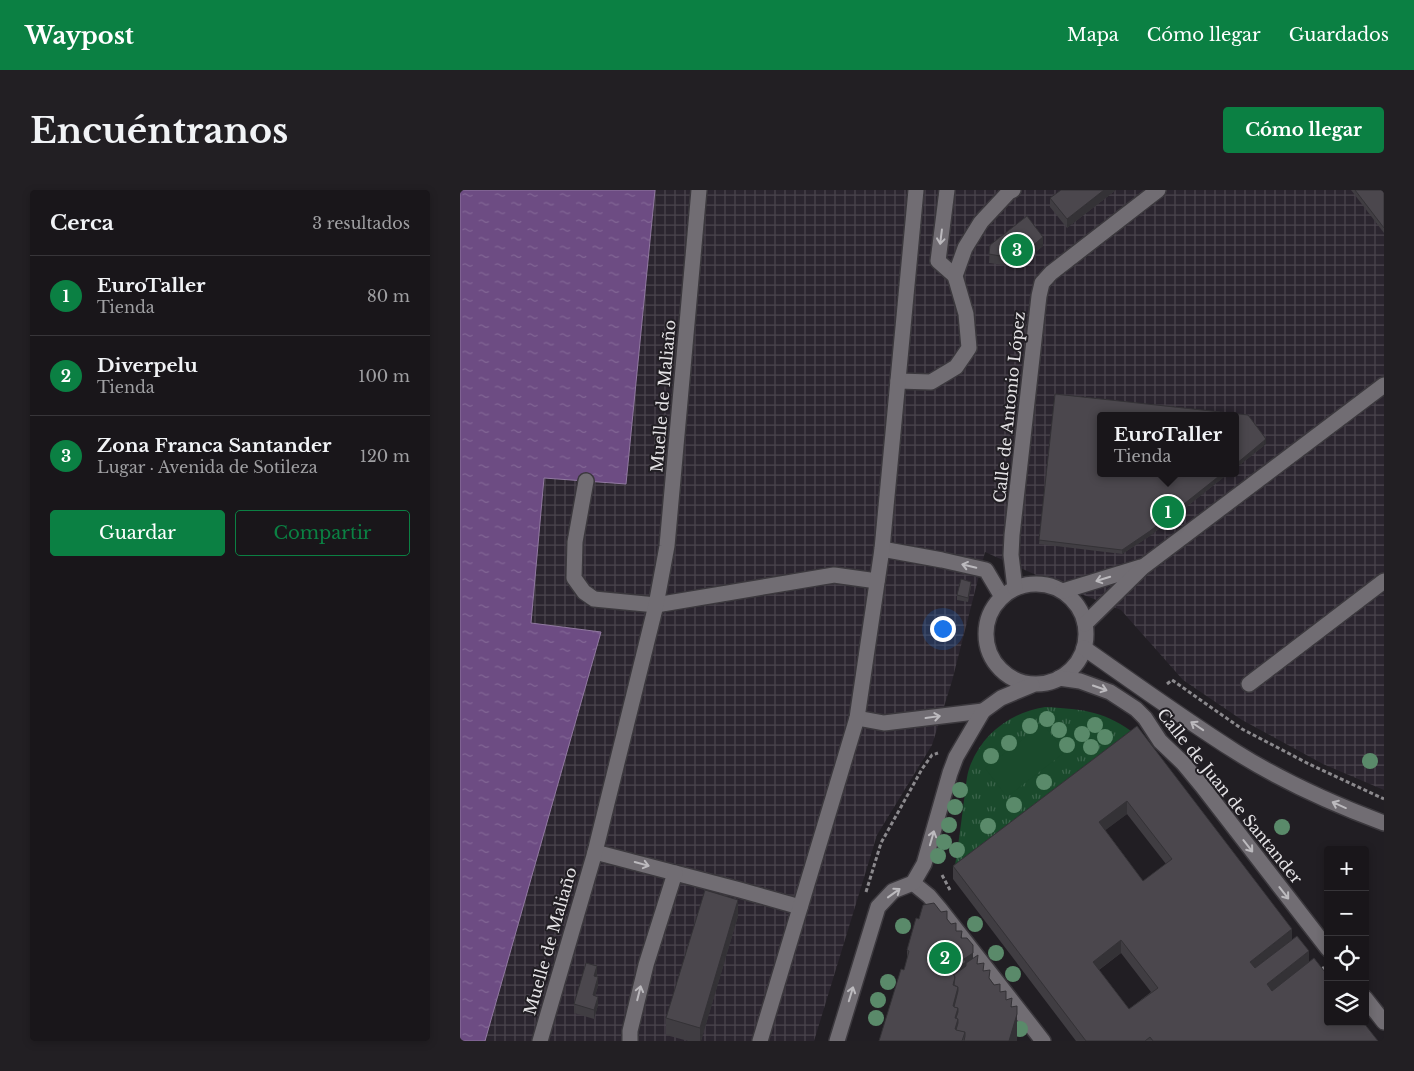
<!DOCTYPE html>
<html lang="es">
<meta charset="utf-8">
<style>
body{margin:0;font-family:"Libre Baskerville",serif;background:#221f23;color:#f1f3f6}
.controls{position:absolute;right:15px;bottom:15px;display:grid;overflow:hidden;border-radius:5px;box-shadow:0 2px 8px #0003}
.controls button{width:45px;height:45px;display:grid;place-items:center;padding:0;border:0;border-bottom:1px solid #373539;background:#19161a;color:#f1f3f6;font:25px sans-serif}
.you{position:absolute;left:482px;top:438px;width:18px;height:18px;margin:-12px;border:4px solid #fff;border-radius:50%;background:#1a73e8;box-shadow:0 0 0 8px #1a73e833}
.badge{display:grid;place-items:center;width:32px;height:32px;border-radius:50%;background:#0b8043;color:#fff;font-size:16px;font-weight:700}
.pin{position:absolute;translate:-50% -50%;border:2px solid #fff;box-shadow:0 1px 5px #0006}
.popup{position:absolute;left:637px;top:222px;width:142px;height:65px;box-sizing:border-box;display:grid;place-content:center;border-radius:5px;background:#19161a;filter:drop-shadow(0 1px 4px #0005);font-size:16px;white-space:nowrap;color:#9f9fa2}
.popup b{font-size:19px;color:#f1f3f6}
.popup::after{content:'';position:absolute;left:50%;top:100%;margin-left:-10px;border:10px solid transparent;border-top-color:#19161a}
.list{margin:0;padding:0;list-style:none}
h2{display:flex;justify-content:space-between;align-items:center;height:65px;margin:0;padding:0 20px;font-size:21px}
h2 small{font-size:16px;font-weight:400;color:#9f9fa2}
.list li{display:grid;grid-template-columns:32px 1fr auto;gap:15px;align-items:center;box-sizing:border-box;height:80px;padding:0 20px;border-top:1px solid #373539}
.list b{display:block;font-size:19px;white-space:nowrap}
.list p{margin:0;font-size:16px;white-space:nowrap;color:#9f9fa2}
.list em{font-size:16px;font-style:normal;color:#9f9fa2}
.actions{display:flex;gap:10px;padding:15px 20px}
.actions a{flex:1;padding:11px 0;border:1px solid #0b8043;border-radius:5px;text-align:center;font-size:18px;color:#0b8043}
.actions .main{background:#0b8043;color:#fff}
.icon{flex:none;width:28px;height:28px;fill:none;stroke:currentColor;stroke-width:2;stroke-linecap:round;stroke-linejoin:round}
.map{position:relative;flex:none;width:924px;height:851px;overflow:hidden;border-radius:5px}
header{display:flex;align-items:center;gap:30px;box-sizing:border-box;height:70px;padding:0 25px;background:#0b8043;color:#fff}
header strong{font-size:24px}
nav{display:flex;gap:28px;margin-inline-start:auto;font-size:18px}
.intro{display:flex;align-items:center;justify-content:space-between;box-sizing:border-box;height:120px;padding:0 30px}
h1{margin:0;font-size:35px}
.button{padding:12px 22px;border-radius:5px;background:#0b8043;color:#fff;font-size:18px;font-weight:700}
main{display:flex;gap:30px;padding:0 30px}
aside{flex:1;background:#19161a;border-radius:5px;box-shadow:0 2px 8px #0003}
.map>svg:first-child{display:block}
.industrial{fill:url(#industrial-grid);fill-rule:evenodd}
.grass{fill:url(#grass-tufts)}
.pitch{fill:#1a4a2c}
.water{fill:url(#water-ripples);stroke:#9179a1}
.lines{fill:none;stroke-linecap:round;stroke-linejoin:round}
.minor-casing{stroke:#3b383d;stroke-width:18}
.path{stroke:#8b898d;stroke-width:3;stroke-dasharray:4 2.5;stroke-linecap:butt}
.minor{stroke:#716d73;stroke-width:15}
.tree{fill:#5a8a6a}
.wall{fill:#403d42;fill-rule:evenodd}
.shaded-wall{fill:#343236}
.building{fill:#4b474d;stroke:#343236;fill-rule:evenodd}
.oneway{stroke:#bcbabe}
.labels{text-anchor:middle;stroke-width:4;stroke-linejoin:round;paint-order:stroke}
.street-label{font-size:16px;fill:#e5e3e6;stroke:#211e23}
</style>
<header>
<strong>Waypost</strong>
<nav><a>Mapa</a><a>Cómo llegar</a><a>Guardados</a></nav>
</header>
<div class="intro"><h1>Encuéntranos</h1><a class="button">Cómo llegar</a></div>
<main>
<aside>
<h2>Cerca<small>3 resultados</small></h2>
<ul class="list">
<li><span class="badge">1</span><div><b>EuroTaller</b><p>Tienda</p></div><em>80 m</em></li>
<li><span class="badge">2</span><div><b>Diverpelu</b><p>Tienda</p></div><em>100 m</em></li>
<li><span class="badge">3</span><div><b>Zona Franca Santander</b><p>Lugar · Avenida de Sotileza</p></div><em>120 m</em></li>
</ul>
<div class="actions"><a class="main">Guardar</a><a>Compartir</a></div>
</aside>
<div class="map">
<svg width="924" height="851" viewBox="0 0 924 851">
<defs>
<pattern id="industrial-grid" width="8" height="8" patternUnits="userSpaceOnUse" patternTransform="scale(1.25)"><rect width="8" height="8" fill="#2b252f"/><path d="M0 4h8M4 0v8" fill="none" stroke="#4a444d"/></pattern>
<pattern id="grass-tufts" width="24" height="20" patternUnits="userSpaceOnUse" patternTransform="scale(1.25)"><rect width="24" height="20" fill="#1a4a2c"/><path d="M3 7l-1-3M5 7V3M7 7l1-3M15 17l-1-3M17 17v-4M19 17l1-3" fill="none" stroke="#3b644b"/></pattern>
<pattern id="water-ripples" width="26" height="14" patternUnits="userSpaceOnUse" patternTransform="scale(1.25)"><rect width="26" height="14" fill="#6d4c83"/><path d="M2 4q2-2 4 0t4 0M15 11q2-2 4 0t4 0" fill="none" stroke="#826695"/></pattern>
</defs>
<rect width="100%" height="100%" fill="#211e23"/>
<path class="industrial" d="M195 0H924V600L863 574 782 530 723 490 661 420 594 393 525 362 492 491 472 555 417 645 354 851H24L140 442 70 433 84 288 166 294ZM640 226H776V283H640Z"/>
<path class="grass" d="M585 517C619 519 642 520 671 541L493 689C497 662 501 636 504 610 506 599 506 586 510 576 522 544 551 522 585 517Z"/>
<path class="pitch" d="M583 534 605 562 547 607 525 578Z"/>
<path class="water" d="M0 0H195L166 294 84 288 71 433 141 442 25 851H0Z"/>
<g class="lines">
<g class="minor-casing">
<g id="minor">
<path d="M487 0 478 71 495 86"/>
<path d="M438 191 471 192 496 177 509 158 506 124 495 86 505 58 521 32 549 2 553 0"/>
<path d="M126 291 115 352 114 388 124 402 134 409 196 415 374 385 417 391"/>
<path d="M422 359 482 370 526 380 542 407"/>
<circle cx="576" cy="444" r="50"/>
<path d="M555 398 551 365 552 345 579 106 582 93 591 83 698 0"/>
<path d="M603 401 681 377"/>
<path d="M625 434 683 377 924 195"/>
<path d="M624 458C674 493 724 529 776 562 822 591 873 614 924 633"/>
<path d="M599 488 620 491 650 502 676 519 685 528 700 551 723 573 742 596 868 759"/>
<path d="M789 494 924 391"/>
<path d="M397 528 424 533 523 521"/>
<path d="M135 662 280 700 340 717"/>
<path d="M453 693 469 706 480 719 583 851"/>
<path d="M905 808 924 832"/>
<path d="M80 851 135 662 196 415 207 356 239 0"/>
<path d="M170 851V841L186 775 215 683"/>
<path d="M300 851 397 528 422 359 456 0"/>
<path d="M377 851 418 717 433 701 453 693 464 674 490 583 496 567 523 521 541 508 572 495"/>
</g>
</g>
<g class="path">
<path d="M707 494 712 490 782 539 849 574 924 609"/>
<path d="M482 685 490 700"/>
<path d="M406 702 421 653 462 579 472 565 478 563"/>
<path d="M862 777 868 785"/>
</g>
<use href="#minor" class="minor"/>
</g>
<g class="tree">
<circle cx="587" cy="529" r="8"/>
<circle cx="635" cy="535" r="8"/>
<circle cx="570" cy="536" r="8"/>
<circle cx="599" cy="540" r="8"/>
<circle cx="622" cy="544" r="8"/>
<circle cx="645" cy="547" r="8"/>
<circle cx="549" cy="553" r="8"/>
<circle cx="607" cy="555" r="8"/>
<circle cx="631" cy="557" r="8"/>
<circle cx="531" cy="566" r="8"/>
<circle cx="910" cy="571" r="8"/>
<circle cx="584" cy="592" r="8"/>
<circle cx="500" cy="600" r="8"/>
<circle cx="554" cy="615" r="8"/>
<circle cx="495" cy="617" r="8"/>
<circle cx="489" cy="635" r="8"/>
<circle cx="528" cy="636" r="8"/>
<circle cx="822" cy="637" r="8"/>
<circle cx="484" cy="652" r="8"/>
<circle cx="497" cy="660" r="8"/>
<circle cx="478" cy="666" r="8"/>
<circle cx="515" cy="734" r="8"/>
<circle cx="443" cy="736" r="8"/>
<circle cx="536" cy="763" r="8"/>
<circle cx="553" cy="784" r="8"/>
<circle cx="428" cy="792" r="8"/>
<circle cx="418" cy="810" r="8"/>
<circle cx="416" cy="828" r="8"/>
<circle cx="560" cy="839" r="8"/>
</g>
<g class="wall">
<path d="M656 0 607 38 590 17V8Z"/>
<path d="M891 0H924V43Z"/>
<path d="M530 55 583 56 557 77 529 73Z"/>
<path d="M595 204 788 225 806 249V254L776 278V226H640V283H769L690 346 662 364 579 354Z"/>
<path d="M511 396 508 412 497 410V405Z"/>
<path d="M677 536 832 750 849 772 918 851H616L493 689V676ZM667 624 706 674 683 691 645 640ZM661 763 691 802 669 819 639 780Z"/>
<path d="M278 726 241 851H228L206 845V828Z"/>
<path d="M459 729 487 730 496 741 502 748 513 768 552 817 557 845V851H419L447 771V760Z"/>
<path d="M137 785V787L138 796 135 806 138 815 134 829 114 823V814Z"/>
</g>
<g class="shaded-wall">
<path d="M644 0H656L607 38V29Z"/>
<path d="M583 47V56L557 77V69Z"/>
<path d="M806 249V254L776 278V274Z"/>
<path d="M763 283H769L690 346 662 364V360Z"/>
<path d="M511 392V396L508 412V408Z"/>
<path d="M667 611V624L639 645V632Z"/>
<path d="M278 710V726L241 851H240V838Z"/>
<path d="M832 739V752L790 784V772Z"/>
<path d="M502 741V774L504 769 513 755V796L498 844 495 843 492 782 501 748Z"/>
<path d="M661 750V763L633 784V772Z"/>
<path d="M849 761V774L807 807V794Z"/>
<path d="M137 776V785L134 795V786Z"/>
<path d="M138 787V796L133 814V805Z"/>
<path d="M138 807V815L134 829V820Z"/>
<path d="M557 816V851H549L551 842Z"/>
</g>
<g class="building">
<path d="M601 0H644L607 29 590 8Z"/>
<path d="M895 0H924V38Z"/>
<path d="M567 26 583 47 557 69 529 64 530 55Z"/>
<path d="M595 204 788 225 806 249 776 274V226H640V283H763L690 341 662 360 579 350Z"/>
<path d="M501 389 511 392 508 408 497 405Z"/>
<path d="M677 536 832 739 790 772 795 778 837 746 849 761 807 794 812 801 854 768 868 786V832H903L918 851H693L690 847 685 851H626L493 676ZM667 611 712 669 683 691 639 632ZM661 750 698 798 669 819 633 772Z"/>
<path d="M245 700 278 710 240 838 206 828Z"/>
<path d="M474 713 481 722 487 721V729L491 734 496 733V741H502L501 748H507L513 755V763L504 769 506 772 492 782 495 787 493 795 498 797 493 816 498 818 495 828 498 829 495 839 505 842 502 851H419L441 779 444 780 449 761 447 760 456 728 459 729 463 715Z"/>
<path d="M518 765 517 774 524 773 523 781 530 780 529 788 534 795 540 794V802L546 801V810L552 808 551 817 557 816V824L549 851H504L505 846V842L496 840 498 833V829L496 828 498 822V818L494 817 498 801V797L494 795 495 787 494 785 506 776V773Z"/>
<path d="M126 773 137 776 134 786 138 787 133 805 138 807 134 820 114 814Z"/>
</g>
<defs><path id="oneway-shaft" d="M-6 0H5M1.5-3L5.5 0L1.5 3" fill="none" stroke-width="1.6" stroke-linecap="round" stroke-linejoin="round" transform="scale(1.25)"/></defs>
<g class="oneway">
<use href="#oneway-shaft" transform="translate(481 47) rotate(97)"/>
<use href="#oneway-shaft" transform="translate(509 376) rotate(-167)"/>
<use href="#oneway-shaft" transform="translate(643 389) rotate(163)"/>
<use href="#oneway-shaft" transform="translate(640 498) rotate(19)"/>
<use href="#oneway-shaft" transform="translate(473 527) rotate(-8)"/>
<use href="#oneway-shaft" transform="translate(737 536) rotate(-146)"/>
<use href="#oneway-shaft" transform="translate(879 615) rotate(-156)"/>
<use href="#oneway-shaft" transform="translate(472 648) rotate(-74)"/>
<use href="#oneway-shaft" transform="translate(788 656) rotate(52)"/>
<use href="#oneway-shaft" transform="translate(182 674) rotate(15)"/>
<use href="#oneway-shaft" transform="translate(434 703) rotate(-36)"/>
<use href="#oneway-shaft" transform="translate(824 703) rotate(52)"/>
<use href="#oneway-shaft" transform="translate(179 803) rotate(-76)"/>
<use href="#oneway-shaft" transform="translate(391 804) rotate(-73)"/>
</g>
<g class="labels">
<g class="street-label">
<text transform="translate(203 206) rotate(-85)" y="6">Muelle de Maliaño</text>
<text transform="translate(549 217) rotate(-84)" y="6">Calle de Antonio López</text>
<text transform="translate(770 606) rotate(51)" y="6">Calle de Juan de Santander</text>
<text transform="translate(90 751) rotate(-74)" y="6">Muelle de Maliaño</text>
</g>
</g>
</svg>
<div class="controls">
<button>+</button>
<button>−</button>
<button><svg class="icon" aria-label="locate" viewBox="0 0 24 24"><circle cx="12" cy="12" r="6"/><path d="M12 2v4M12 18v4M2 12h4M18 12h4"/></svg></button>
<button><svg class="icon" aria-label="layers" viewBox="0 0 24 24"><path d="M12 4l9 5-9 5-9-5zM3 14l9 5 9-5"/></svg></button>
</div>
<div class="you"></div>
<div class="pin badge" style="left:708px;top:322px">1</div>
<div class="popup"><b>EuroTaller</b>Tienda</div>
<div class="pin badge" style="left:485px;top:768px">2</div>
<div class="pin badge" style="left:557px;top:60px">3</div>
</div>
</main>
